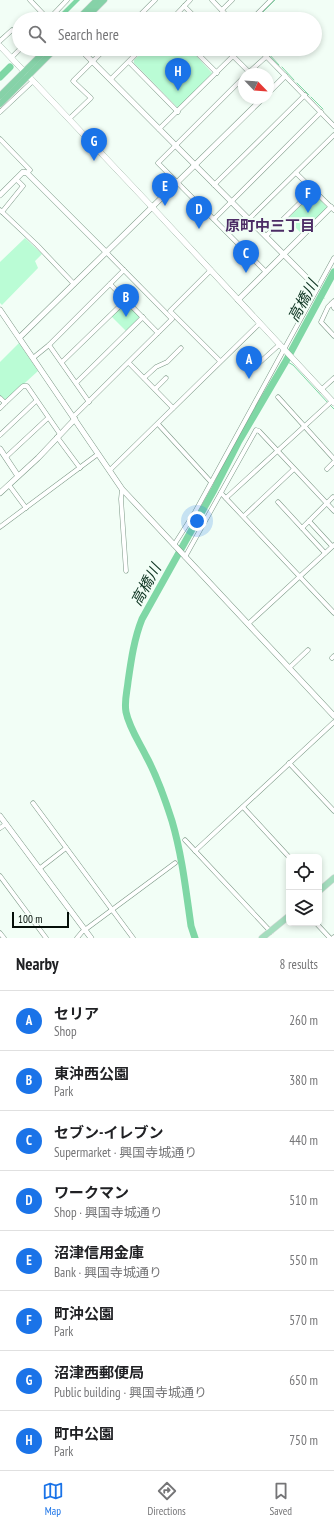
<!DOCTYPE html>
<meta charset="utf-8">
<style>
body{margin:0;font-family:"PT Sans Narrow","Noto Sans JP",sans-serif;background:#f6f6f6;color:#202124}
.controls{position:absolute;right:12px;bottom:12px;display:grid;overflow:hidden;border-radius:6px;box-shadow:0 2px 6px #0003}
.controls button{width:36px;height:36px;display:grid;place-items:center;padding:0;border:0;border-bottom:1px solid #e0e0e0;background:#fff;color:#202124;font:20px sans-serif}
.compass{position:absolute;left:238px;top:68px;width:36px;height:36px;border-radius:50%;background:#fff;box-shadow:0 2px 6px #0003;rotate:115deg}
.scale{position:absolute;left:12px;bottom:10px;width:57px;box-sizing:border-box;padding-left:4px;border:2px solid #050f09;border-top:0;font-size:11px;line-height:14px;white-space:nowrap;color:#050f09;-webkit-text-stroke:3px #f2fef6;paint-order:stroke}
.you{position:absolute;left:197px;top:521px;width:14px;height:14px;margin:-10px;border:3px solid #fff;border-radius:50%;background:#1a73e8;box-shadow:0 0 0 6px #1a73e833}
.badge{display:grid;place-items:center;width:26px;height:26px;border-radius:50%;background:#1a73e8;color:#fff;font-size:13px;font-weight:700}
.pin{position:absolute;translate:-50% -33px;filter:drop-shadow(0 1px 2px #0008)}
.pin::after{content:'';position:absolute;top:21px;width:14px;height:12px;background:inherit;clip-path:polygon(0 0,100% 0,50% 100%)}
.list{margin:0;padding:0;list-style:none}
h2{display:flex;justify-content:space-between;align-items:center;height:52px;margin:0;padding:0 16px;font-size:17px}
h2 small{font-size:13px;font-weight:400;color:#757577}
.list li{display:grid;grid-template-columns:26px 1fr auto;gap:12px;align-items:center;box-sizing:border-box;height:60px;padding:0 16px;border-top:1px solid #e0e0e0}
.list b{display:block;font-size:15px;white-space:nowrap}
.list p{margin:0;font-size:13px;white-space:nowrap;color:#757577}
.list em{font-size:13px;font-style:normal;color:#757577}
.icon{flex:none;width:22px;height:22px;fill:none;stroke:currentColor;stroke-width:2;stroke-linecap:round;stroke-linejoin:round}
.map{position:relative;flex:none;width:334px;height:938px;overflow:hidden}
.search{position:absolute;background:#fff;box-shadow:0 2px 6px #0003;left:12px;right:12px;top:12px;height:44px;display:flex;align-items:center;gap:10px;box-sizing:border-box;padding:0 14px;border-radius:22px;color:#757577;font-size:15px}
.sheet{height:532px;background:#fff}
nav{display:flex;justify-content:space-around;align-items:center;box-sizing:border-box;height:56px;border-top:1px solid #e0e0e0;background:#fff;font-size:11px;color:#757577}
nav a{display:grid;justify-items:center;gap:2px}
nav .on{color:#1a73e8}
.map>svg:first-child{display:block}
.green{fill:#bafcd5}
.water{fill:#7fd7a5}
.lines{fill:none;stroke-linecap:round;stroke-linejoin:round}
.stream{stroke:#7fd7a5;stroke-width:1}
.river{stroke:#7fd7a5;stroke-width:7}
.minor-casing{stroke:#7b9785;stroke-width:5}
.tertiary-casing{stroke:#7b9785;stroke-width:6}
.secondary-casing{stroke:#7b9785;stroke-width:6}
.primary-casing{stroke:#d7d9d8;stroke-width:7}
.trunk-casing{stroke:#d7d9d8;stroke-width:7}
.minor{stroke:#fff;stroke-width:4}
.tertiary{stroke:#fff;stroke-width:5}
.secondary{stroke:#fff;stroke-width:5.5}
.primary{stroke:#a4ddbe;stroke-width:6}
.trunk{stroke:#86d2a8;stroke-width:6}
.labels{text-anchor:middle;stroke-width:4;stroke-linejoin:round;paint-order:stroke}
.neighbourhood-label{font-size:15px;font-weight:bold;fill:#4c2c65;stroke:#f2fef6}
.water-label{font-size:15px;font-style:italic;fill:#0c3320;stroke:#f2fef6}
</style>
<div class="map">
<svg width="334" height="938" viewBox="0 0 334 938">
<rect width="100%" height="100%" fill="#f2fef6"/>
<g class="green">
<path d="M146 49H190L212 73 179 108 177 107 134 63V60Z"/>
<path d="M314 193 328 208 302 234 287 219Z"/>
<path d="M25 238 42 254 35 261 38 268 2 305 0 303V262Z"/>
<path d="M125 303H128L139 314V318L126 331 111 316Z"/>
<path d="M19 343 38 371 5 401 0 395V362Z"/>
</g>
<path class="water" d="M74 0H80L61 19H55Z"/>
<g class="lines">
<g class="stream">
<path d="M256 19 275 0"/>
<path d="M267 52 279 65"/>
<path d="M282 67 294 80"/>
<path d="M297 83 309 95"/>
<path d="M311 97 323 109"/>
<path d="M321 296 324 298"/>
<path d="M286 361 293 365 328 403"/>
<path d="M330 405 334 409"/>
</g>
<g class="river">
<path d="M0 77 10 67"/>
<path d="M195 938 191 926C186 891 182 855 172 821 165 799 157 776 146 756 139 742 129 727 126 712 124 702 127 692 128 682 131 661 134 639 142 619L214 490 239 441 286 361 334 272"/>
</g>
<g class="minor-casing">
<g id="minor">
<path d="M30 0 48 19"/>
<path d="M212 0 230 19"/>
<path d="M184 6 197 19"/>
<path d="M222 10 232 0"/>
<path d="M49 19 67 0"/>
<path d="M136 19 155 0"/>
<path d="M172 19 190 0"/>
<path d="M252 19 271 0"/>
<path d="M0 41 12 30"/>
<path d="M193 49 217 73"/>
<path d="M226 49 249 72"/>
<path d="M259 49 334 126"/>
<path d="M11 58 20 49"/>
<path d="M129 62 178 112"/>
<path d="M247 74 267 56"/>
<path d="M244 77 158 163 266 272"/>
<path d="M111 79 141 49"/>
<path d="M0 112 33 81"/>
<path d="M69 119 91 98 73 81 105 49"/>
<path d="M159 129 233 56"/>
<path d="M0 139 30 170 27 173"/>
<path d="M296 173 334 210"/>
<path d="M214 185 305 95"/>
<path d="M0 210 37 245 74 284"/>
<path d="M2 212 23 186 16 179"/>
<path d="M214 219 321 112"/>
<path d="M249 219 334 135"/>
<path d="M266 236 313 190"/>
<path d="M211 270 170 311 220 361"/>
<path d="M110 284 158 333"/>
<path d="M334 301 328 307 321 322 334 336"/>
<path d="M332 303 334 308"/>
<path d="M33 358 49 345"/>
<path d="M62 362 126 300"/>
<path d="M129 363 173 408"/>
<path d="M258 364 280 344"/>
<path d="M144 378 156 367 167 362 181 348"/>
<path d="M77 382 143 317"/>
<path d="M155 389 166 378"/>
<path d="M321 390 334 378"/>
<path d="M278 397 334 459"/>
<path d="M0 398 5 403 23 386H27L60 434"/>
<path d="M89 402 49 345 124 270"/>
<path d="M0 408 5 403"/>
<path d="M73 417 172 319 106 252"/>
<path d="M158 424 211 482"/>
<path d="M0 435 36 401"/>
<path d="M57 437 80 468"/>
<path d="M6 457 48 418"/>
<path d="M327 469 334 462"/>
<path d="M110 470 260 323"/>
<path d="M9 485 26 508"/>
<path d="M122 489 121 499 126 571"/>
<path d="M221 493 334 613"/>
<path d="M226 498 332 401"/>
<path d="M278 502 325 553"/>
<path d="M244 516 294 469"/>
<path d="M309 521 332 546"/>
<path d="M0 527 98 454"/>
<path d="M302 528 333 497"/>
<path d="M174 545 195 512 334 258"/>
<path d="M185 557 256 430 259 431 334 511"/>
<path d="M248 624 334 545"/>
<path d="M332 658 334 656"/>
<path d="M289 668 308 650"/>
<path d="M289 763 334 811"/>
<path d="M33 803 133 938"/>
<path d="M243 807 289 857"/>
<path d="M0 828 6 824"/>
<path d="M185 840 271 932"/>
<path d="M195 851 334 722"/>
<path d="M39 869 66 848"/>
<path d="M0 876 46 938"/>
<path d="M316 923 330 938"/>
<path d="M0 933 4 938"/>
<path d="M77 938 82 932 175 863"/>
<path d="M333 938 334 937"/>
</g>
</g>
<g class="tertiary-casing">
<g id="tertiary">
<path d="M80 49 317 288"/>
<path d="M268 93 285 76"/>
<path d="M0 195 23 172 27 173 106 252"/>
<path d="M238 300 331 207"/>
<path d="M0 310 122 489 334 716"/>
<path d="M20 337 263 98"/>
<path d="M0 449 18 476"/>
<path d="M0 493 38 458 75 419"/>
<path d="M0 816 91 938"/>
</g>
</g>
<g class="secondary-casing">
<path id="secondary" d="M0 46 152 207 334 403"/>
</g>
<g class="primary-casing">
<g id="primary">
<path d="M319 891 334 878"/>
<path d="M262 938 289 916"/>
</g>
</g>
<g class="trunk-casing">
<g id="trunk">
<path d="M78 19 97 0"/>
<path d="M85 19 104 0"/>
<path d="M0 96 47 49"/>
<path d="M0 104 55 49"/>
</g>
</g>
<use href="#minor" class="minor"/>
<use href="#tertiary" class="tertiary"/>
<use href="#secondary" class="secondary"/>
<use href="#primary" class="primary"/>
<use href="#trunk" class="trunk"/>
</g>
<g class="labels">
<g class="neighbourhood-label">
<text x="270" y="231">原町中三丁目</text>
</g>
<g class="water-label">
<text transform="translate(303 301) rotate(-61)" y="5">高橋川</text>
<text transform="translate(146 585) rotate(-61)" y="5">高橋川</text>
</g>
</g>
</svg>
<div class="controls">
<button><svg class="icon" aria-label="locate" viewBox="0 0 24 24"><circle cx="12" cy="12" r="6"/><path d="M12 2v4M12 18v4M2 12h4M18 12h4"/></svg></button>
<button><svg class="icon" aria-label="layers" viewBox="0 0 24 24"><path d="M12 4l9 5-9 5-9-5zM3 14l9 5 9-5"/></svg></button>
</div>
<svg class="compass" viewBox="-18 -18 36 36"><path d="M0-13l5 13h-10z" fill="#e53935"/><path d="M0 13l5-13h-10z" fill="#757577"/></svg>
<div class="scale">100 m</div>
<div class="you"></div>
<div class="pin badge" style="left:249px;top:379px">A</div>
<div class="pin badge" style="left:126px;top:317px">B</div>
<div class="pin badge" style="left:246px;top:273px">C</div>
<div class="pin badge" style="left:199px;top:229px">D</div>
<div class="pin badge" style="left:165px;top:206px">E</div>
<div class="pin badge" style="left:308px;top:213px">F</div>
<div class="pin badge" style="left:94px;top:161px">G</div>
<div class="pin badge" style="left:178px;top:91px">H</div>
<div class="search"><svg class="icon" aria-label="search" viewBox="0 0 24 24"><circle cx="10" cy="10" r="6"/><path d="M15 15l6 6"/></svg>Search here</div>
</div>
<section class="sheet">
<h2>Nearby<small>8 results</small></h2>
<ul class="list">
<li><span class="badge">A</span><div><b>セリア</b><p>Shop</p></div><em>260 m</em></li>
<li><span class="badge">B</span><div><b>東沖西公園</b><p>Park</p></div><em>380 m</em></li>
<li><span class="badge">C</span><div><b>セブン-イレブン</b><p>Supermarket · 興国寺城通り</p></div><em>440 m</em></li>
<li><span class="badge">D</span><div><b>ワークマン</b><p>Shop · 興国寺城通り</p></div><em>510 m</em></li>
<li><span class="badge">E</span><div><b>沼津信用金庫</b><p>Bank · 興国寺城通り</p></div><em>550 m</em></li>
<li><span class="badge">F</span><div><b>町沖公園</b><p>Park</p></div><em>570 m</em></li>
<li><span class="badge">G</span><div><b>沼津西郵便局</b><p>Public building · 興国寺城通り</p></div><em>650 m</em></li>
<li><span class="badge">H</span><div><b>町中公園</b><p>Park</p></div><em>750 m</em></li>
</ul>
</section>
<nav>
<a class="on"><svg class="icon" aria-label="map" viewBox="0 0 24 24"><path d="M3 6l6-2 6 2 6-2v14l-6 2-6-2-6 2zM9 4v14M15 6v14"/></svg>Map</a>
<a><svg class="icon" aria-label="directions" viewBox="0 0 24 24"><path d="M12 3l9 9-9 9-9-9zM9 14v-3h6M13 9l2 2-2 2"/></svg>Directions</a>
<a><svg class="icon" aria-label="saved" viewBox="0 0 24 24"><path d="M7 4h10v16l-5-4-5 4z"/></svg>Saved</a>
</nav>
